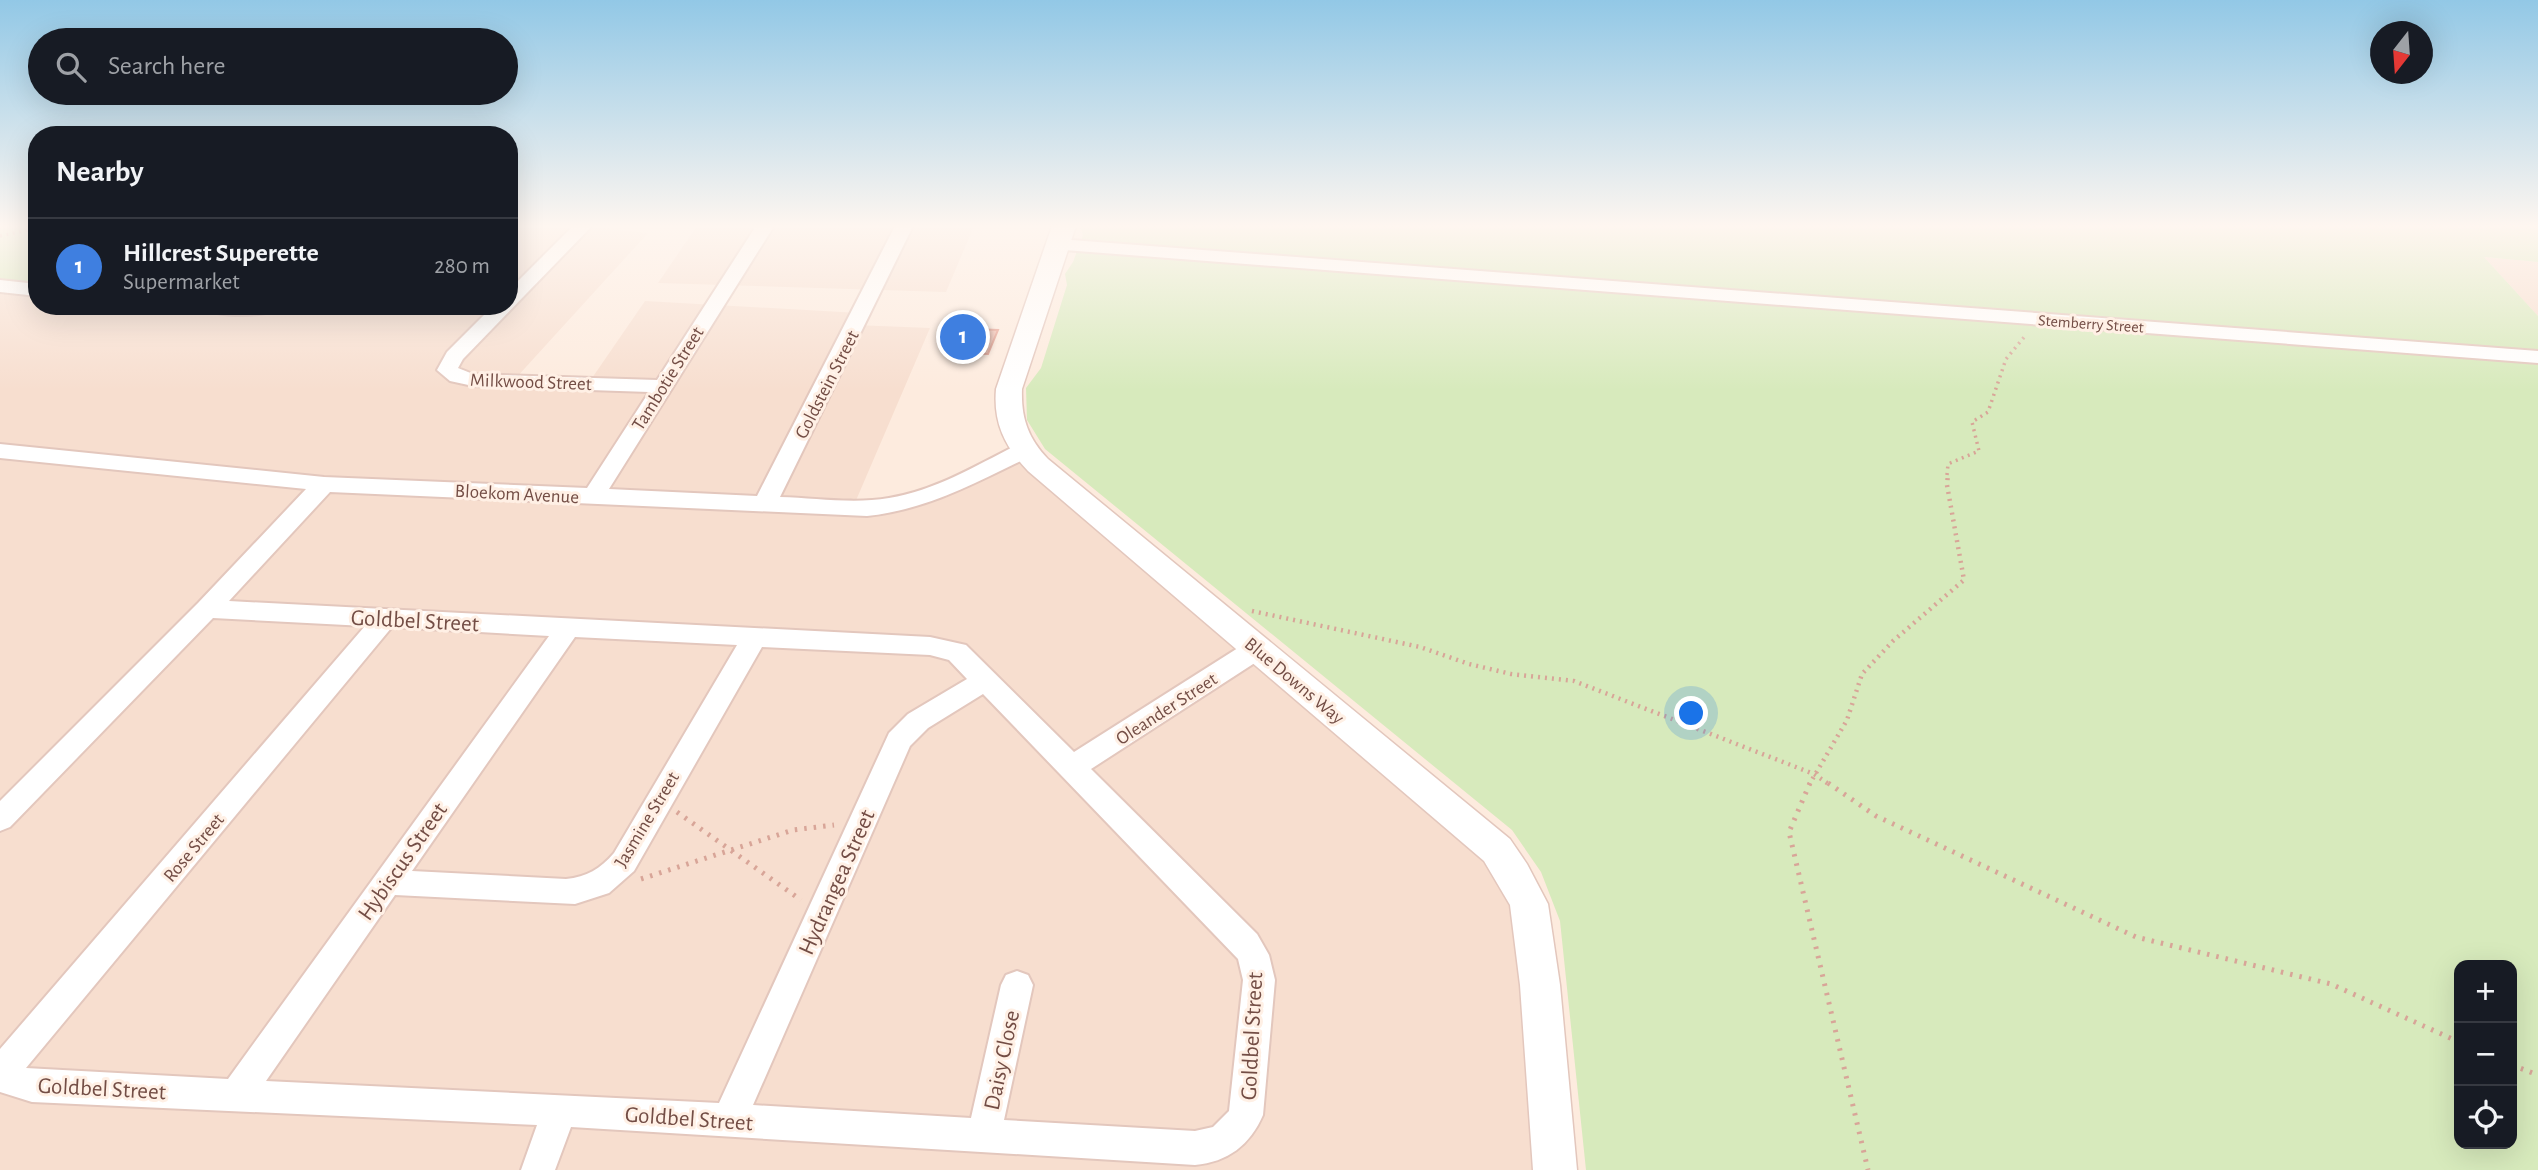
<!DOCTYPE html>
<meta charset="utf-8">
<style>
body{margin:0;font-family:"Alegreya Sans",sans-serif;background:#20242c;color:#f1f3f6}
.controls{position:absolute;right:21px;bottom:21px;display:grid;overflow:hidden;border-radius:14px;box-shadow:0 7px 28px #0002}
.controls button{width:63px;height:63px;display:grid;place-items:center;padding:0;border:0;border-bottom:2px solid #363941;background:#171b24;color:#f1f3f6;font:35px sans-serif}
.compass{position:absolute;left:2370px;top:21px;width:63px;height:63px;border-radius:50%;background:#171b24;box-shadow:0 7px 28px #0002;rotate:197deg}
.you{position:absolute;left:1692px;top:714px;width:24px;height:24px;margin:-18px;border:5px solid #fff;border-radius:50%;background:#1a73e8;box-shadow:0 0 0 10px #1a73e833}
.badge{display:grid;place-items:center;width:46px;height:46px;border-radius:50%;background:#d93025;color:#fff;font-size:23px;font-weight:700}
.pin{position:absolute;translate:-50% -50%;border:4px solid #fff;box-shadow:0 2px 7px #0006}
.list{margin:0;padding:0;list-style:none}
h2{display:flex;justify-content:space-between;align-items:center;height:91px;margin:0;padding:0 28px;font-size:30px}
h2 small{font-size:23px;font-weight:400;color:#9ea1a6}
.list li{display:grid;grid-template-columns:46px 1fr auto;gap:21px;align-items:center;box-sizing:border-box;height:98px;padding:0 28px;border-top:2px solid #363941}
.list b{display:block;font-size:26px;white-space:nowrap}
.list p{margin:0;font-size:23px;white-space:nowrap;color:#9ea1a6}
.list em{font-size:23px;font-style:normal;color:#9ea1a6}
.icon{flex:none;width:38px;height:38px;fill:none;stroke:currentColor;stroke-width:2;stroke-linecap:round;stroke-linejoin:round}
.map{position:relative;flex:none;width:2538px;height:1170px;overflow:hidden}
.search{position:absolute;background:#171b24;box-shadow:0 7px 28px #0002;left:28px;top:28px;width:490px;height:77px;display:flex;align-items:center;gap:18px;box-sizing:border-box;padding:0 24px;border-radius:38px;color:#9ea1a6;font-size:26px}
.panel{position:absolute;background:#171b24;box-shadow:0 7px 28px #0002;left:28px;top:126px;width:490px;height:189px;border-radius:28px}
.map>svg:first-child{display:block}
.residential{fill:#f7decf}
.green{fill:#d7eabc;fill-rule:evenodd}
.building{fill:#f3c2b4;stroke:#e7a494;stroke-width:2}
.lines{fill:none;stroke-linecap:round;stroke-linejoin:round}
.minor-casing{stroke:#e3c7bd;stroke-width:4}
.tertiary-casing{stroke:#e3c7bd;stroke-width:3}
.path-far2{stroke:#d8a598;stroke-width:3.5;stroke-dasharray:2 4.5;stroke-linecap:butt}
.path-far1{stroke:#d8a598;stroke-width:4.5;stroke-dasharray:2 5;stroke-linecap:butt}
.path{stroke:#d8a598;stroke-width:5;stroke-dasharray:2.5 7;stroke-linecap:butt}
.minor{fill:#fff;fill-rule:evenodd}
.tertiary{fill:#fff;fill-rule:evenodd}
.labels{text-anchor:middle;stroke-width:6;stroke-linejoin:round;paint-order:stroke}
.far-street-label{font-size:16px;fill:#734d45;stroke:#fff0e5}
.street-label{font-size:19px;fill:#734d45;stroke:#fff0e5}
.near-street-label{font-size:23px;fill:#734d45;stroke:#fff0e5}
</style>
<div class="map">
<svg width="2538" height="1170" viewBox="0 0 2538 1170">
<rect width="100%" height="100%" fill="#fdebde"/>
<g class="residential">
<path d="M0 226H37V306H509V226H582L648 233 515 379 590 381 645 301 859 313 854 325 930 328 854 505 881 507 1022 451 1513 875 1553 1170H0Z"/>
<path d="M697 226H974L946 292 658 283Z"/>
<path d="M2484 257 2538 262V316Z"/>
</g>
<g class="green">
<path d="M0 226H37V285L0 281Z"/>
<path d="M1080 226H2538V262L2484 257 2538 316V1170H1586L1560 921 1541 872 1512 830 1045 449 1027 420 1026 388 1041 368 1067 285 1065 274 1073 262 1083 235ZM2459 965H2512V1144H2459Z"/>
</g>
<path class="building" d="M970 329 998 330 988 354 960 353Z"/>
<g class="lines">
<g class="minor-casing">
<g id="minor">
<path d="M573 226H592L463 359 458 368 473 374 657 380 756 226H774L609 489 757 496 895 226H913L780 497C815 498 854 504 889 498 934 491 975 466 1015 446H1031L1034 451 1031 456C977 482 927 510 867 516L330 492 229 601 930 637 966 645 1074 752 1249 641 1258 639 1267 641 1271 648 1267 655 1091 769 1257 934 1269 955 1275 980 1263 1115C1250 1145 1228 1162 1195 1165L571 1127 555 1170H521L537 1125 32 1102 0 1092V1049L365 626 213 618 10 827 0 831V801L198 603 306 489 0 458V444L324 477 587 488 649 392 473 386 450 381 437 370 447 352 493 306H509V290ZM392 627 549 636 228 1079 26 1068ZM575 637 737 645 614 853C600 869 587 877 566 879L412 871ZM762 647 930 655 949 660 967 679 908 714 889 733 719 1103 266 1081 395 895 575 904 609 893 634 871ZM983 694 1238 959 1243 980 1229 1111 1213 1127 1195 1131 1004 1120 1033 985 1028 975 1017 971 1006 975 1001 985 971 1118 753 1105 910 746 928 728Z"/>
<path d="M1058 239 2538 351V363L1051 249 1049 245 1051 241Z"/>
<path d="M0 280 37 284V296L0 292Z"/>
<path d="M200 306H283C272 318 211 318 200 306Z"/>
</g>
</g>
<g class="tertiary-casing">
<path id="tertiary" d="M1052 226H1076L1022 389C1021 418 1028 438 1048 459L1510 839 1527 864 1548 904 1560 985 1577 1170H1533L1520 985 1510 905 1484 861 1028 471C1005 447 993 423 996 389Z"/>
</g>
<g class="path-far2">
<path d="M0 236 37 228"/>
<path d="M1947 475 1948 464 1979 451 1972 422 1988 412 2006 359 2025 336"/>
</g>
<g class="path-far1">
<path d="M1252 611 1420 647 1469 664 1511 674 1574 681 1814 774 1830 785"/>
<path d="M1809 785 1847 720 1862 674 1893 641 1964 580 1947 485 1948 474"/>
</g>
<g class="path">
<path d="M1810 783 1789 832 1868 1170"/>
<path d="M1828 783 1876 816 2136 937 2331 984 2459 1042"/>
<path d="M677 812 801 900"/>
<path d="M641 879 793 830 834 825"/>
<path d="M2512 1065 2538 1075"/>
</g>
<use href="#minor" class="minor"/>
<use href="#tertiary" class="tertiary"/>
</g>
<linearGradient id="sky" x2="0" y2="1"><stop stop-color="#92c8e6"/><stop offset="0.58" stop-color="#fef6f0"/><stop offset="1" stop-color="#fef6f0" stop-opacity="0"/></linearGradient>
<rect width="2538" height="390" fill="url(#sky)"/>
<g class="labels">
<g class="far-street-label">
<text transform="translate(2091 323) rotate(4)" y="6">Stemberry Street</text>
</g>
<g class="street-label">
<text transform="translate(667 378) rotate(-58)" y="7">Tambotie Street</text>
<text transform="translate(531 381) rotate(2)" y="7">Milkwood Street</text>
<text transform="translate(826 384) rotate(-63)" y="7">Goldstein Street</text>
<text transform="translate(517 493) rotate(3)" y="7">Bloekom Avenue</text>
<text transform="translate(1295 680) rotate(40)" y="7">Blue Downs Way</text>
<text transform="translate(1166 708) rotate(-33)" y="7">Oleander Street</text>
<text transform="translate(646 819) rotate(-59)" y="7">Jasmine Street</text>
<text transform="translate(193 847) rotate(-50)" y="7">Rose Street</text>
</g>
<g class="near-street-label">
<text transform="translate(415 620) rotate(3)" y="8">Goldbel Street</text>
<text transform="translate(402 861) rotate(-55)" y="8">Hybiscus Street</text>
<text transform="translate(836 882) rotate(-66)" y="8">Hydrangea Street</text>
<text transform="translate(1251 1036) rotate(-87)" y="8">Goldbel Street</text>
<text transform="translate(1001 1060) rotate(-78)" y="8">Daisy Close</text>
<text transform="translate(102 1088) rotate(3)" y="8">Goldbel Street</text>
<text transform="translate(689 1118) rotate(4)" y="8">Goldbel Street</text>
</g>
</g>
</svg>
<div class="controls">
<button>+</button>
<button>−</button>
<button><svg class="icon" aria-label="locate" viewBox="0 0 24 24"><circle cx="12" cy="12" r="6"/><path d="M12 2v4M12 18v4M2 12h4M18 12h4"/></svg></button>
</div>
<svg class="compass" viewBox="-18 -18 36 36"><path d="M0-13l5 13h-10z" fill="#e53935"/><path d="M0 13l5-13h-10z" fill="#9ea1a6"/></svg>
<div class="you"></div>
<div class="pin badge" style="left:963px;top:337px;background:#3f7fe0">1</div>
<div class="search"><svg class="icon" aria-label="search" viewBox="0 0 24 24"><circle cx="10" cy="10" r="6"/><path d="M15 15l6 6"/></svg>Search here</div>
<section class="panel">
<h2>Nearby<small></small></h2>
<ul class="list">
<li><span class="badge" style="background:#3f7fe0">1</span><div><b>Hillcrest Superette</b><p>Supermarket</p></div><em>280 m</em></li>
</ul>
</section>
</div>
